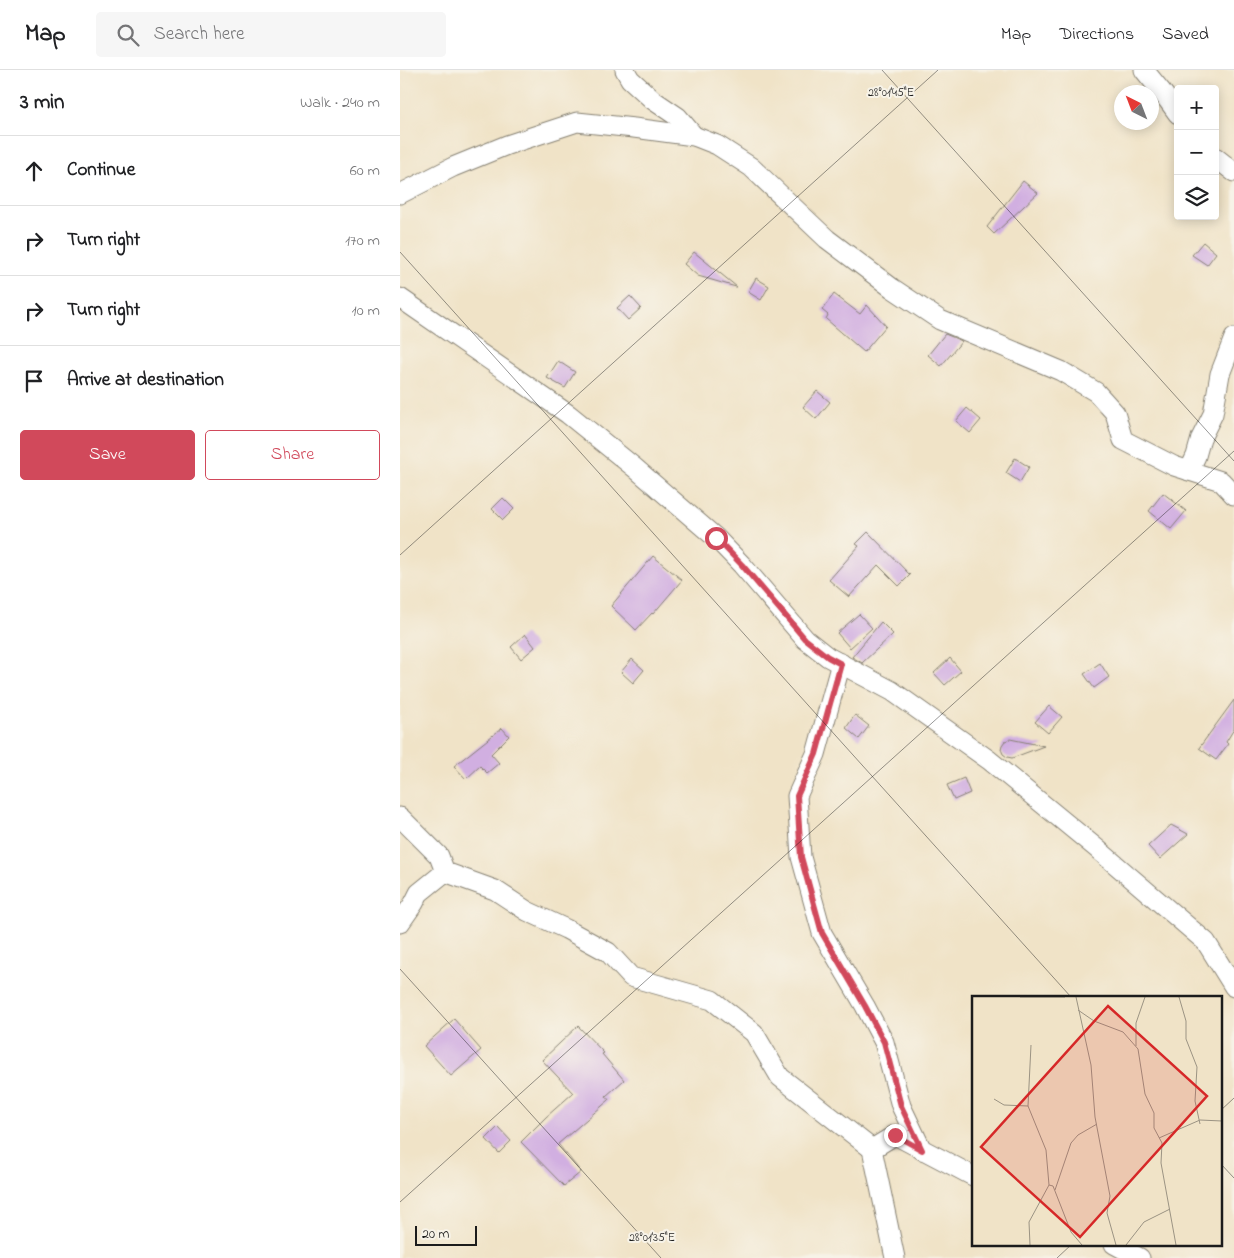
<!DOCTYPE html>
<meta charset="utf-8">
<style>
body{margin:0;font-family:"Indie Flower",sans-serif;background:#f6f6f6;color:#202124}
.controls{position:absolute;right:15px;top:15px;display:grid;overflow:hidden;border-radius:5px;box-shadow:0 2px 12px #0003}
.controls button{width:45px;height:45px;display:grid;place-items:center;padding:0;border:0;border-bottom:1px solid #e0e0e0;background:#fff;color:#202124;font:25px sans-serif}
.compass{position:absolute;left:714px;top:15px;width:45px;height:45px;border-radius:50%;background:#fff;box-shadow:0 2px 12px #0003;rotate:318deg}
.scale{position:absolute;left:15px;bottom:12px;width:62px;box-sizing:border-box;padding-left:5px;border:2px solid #1c1c1c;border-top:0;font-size:14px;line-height:18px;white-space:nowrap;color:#1c1c1c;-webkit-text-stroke:4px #f7f3e8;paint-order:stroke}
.stop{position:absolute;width:15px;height:15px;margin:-11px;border:4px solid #d1495b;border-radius:50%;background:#fff}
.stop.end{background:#d1495b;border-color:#fff;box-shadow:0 1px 5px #0008}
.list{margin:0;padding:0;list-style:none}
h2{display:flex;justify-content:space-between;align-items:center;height:65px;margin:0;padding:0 20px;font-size:21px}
h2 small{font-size:16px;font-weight:400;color:#757577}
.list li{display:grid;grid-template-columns:32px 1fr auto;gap:15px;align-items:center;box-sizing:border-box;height:70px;padding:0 20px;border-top:1px solid #e0e0e0}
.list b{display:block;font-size:19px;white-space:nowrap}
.list em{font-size:16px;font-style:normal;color:#757577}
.actions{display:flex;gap:10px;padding:15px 20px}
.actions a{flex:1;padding:11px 0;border:1px solid #d1495b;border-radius:5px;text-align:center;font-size:18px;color:#d1495b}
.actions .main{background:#d1495b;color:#fff}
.icon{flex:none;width:28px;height:28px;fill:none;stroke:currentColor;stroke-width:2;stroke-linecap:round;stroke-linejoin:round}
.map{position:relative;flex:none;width:834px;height:1188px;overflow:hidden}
header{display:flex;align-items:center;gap:30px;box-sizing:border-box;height:70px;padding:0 25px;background:#fff;border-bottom:1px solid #e0e0e0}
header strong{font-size:24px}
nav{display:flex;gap:28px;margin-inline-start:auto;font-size:18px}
.search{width:350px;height:45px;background:#f6f6f6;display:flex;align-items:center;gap:12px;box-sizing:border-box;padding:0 18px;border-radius:5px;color:#757577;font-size:19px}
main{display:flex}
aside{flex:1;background:#fff}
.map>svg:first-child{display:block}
.building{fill:#d1afe1}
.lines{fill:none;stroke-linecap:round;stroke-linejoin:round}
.street-casing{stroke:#868072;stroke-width:21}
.street{stroke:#fff;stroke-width:19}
.route{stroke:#d1495b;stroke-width:6}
.ticks{fill:none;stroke:#1c1c1c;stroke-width:1;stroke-opacity:0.45}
.inset-road{fill:none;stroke:#9b9383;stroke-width:1}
.view{fill:#d62828;fill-opacity:0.15;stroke:#d62828;stroke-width:2.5}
.inset-edge{fill:none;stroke:#1c1c1c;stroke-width:2.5}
.ticks-label{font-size:12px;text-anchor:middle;fill:#1c1c1c;stroke:#f7f3e8;stroke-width:4;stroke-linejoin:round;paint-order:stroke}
</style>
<header>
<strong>Map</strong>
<div class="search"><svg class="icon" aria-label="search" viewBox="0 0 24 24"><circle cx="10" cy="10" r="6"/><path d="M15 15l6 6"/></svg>Search here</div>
<nav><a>Map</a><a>Directions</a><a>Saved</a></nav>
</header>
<main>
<aside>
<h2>3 min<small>Walk · 240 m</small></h2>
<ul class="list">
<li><svg class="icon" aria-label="ahead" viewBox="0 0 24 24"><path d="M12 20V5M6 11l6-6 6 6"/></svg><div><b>Continue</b></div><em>60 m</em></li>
<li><svg class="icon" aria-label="right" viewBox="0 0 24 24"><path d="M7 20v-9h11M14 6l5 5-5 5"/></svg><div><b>Turn right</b></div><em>170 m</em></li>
<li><svg class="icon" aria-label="right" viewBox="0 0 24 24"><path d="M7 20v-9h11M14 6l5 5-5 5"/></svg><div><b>Turn right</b></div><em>10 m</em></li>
<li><svg class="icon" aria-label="arrive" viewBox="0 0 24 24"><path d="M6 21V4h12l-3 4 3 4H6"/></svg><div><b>Arrive at destination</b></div></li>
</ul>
<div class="actions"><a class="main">Save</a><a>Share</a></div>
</aside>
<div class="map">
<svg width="834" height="1188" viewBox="0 0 834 1188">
<rect width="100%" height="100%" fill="#f7f3e8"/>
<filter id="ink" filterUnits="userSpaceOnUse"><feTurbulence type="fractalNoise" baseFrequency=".02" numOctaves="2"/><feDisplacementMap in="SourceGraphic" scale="10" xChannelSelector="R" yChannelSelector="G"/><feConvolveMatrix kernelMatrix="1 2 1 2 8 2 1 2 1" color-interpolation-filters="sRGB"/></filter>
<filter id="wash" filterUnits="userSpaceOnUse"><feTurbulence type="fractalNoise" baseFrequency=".0096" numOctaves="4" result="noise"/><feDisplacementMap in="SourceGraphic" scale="20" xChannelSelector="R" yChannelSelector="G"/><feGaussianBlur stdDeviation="1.12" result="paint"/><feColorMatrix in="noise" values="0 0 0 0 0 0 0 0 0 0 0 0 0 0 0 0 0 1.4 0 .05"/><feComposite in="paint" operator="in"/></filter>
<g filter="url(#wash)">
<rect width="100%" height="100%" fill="#f0e3c7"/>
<g id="blocks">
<g class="building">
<path d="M623 111 638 123 594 164 587 157Z"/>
<path d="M803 172 816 183 807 195 792 185Z"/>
<path d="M294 182 337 217H336L298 206 284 194Z"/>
<path d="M356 208 369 216 361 230 348 222Z"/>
<path d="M434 224 460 244 467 235 486 256 464 282 426 249 428 245 422 240Z"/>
<path d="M230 226 241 238 228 250 217 238Z"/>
<path d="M545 264 562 271 541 296 528 285Z"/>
<path d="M158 291 175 302 165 318 147 308Z"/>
<path d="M417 321 430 332 416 349 403 337Z"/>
<path d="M567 338 581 350 570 363 556 351Z"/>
<path d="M615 388 629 397 620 412 606 403Z"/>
<path d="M763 423 786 441 771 459 749 441Z"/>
<path d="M103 428 114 439 103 450 92 439Z"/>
<path d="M468 462 510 505 499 516 478 495 449 527 429 510 459 476 456 474Z"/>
<path d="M253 486 282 510 253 544 252 543 236 560 211 536Z"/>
<path d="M459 544 472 558 450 578 437 563Z"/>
<path d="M481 552 493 564 462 593 452 587Z"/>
<path d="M125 564 135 577 121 589 111 577Z"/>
<path d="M550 588 561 601 545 615 534 603Z"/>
<path d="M232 589 244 600 233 613 221 602Z"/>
<path d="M700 593 709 607 694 618 684 604Z"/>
<path d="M834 630V659L826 672 828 674 816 690 799 678Z"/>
<path d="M649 636 662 647 648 663 635 652Z"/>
<path d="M455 645 469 656 459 669 446 658Z"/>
<path d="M102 658 109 666 91 684 99 693 87 703 80 696 66 709 54 696Z"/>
<path d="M610 669 644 676 612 688 607 687 603 684 601 679 602 675 605 671Z"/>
<path d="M564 708 570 723 554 730 547 715Z"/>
<path d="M771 755 788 764 760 789 748 776Z"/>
<path d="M54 949 81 980 51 1006 24 976Z"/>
<path d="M178 956 204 983 202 984 224 1010 206 1026 209 1030 158 1074 181 1102 164 1116 121 1072 146 1047 173 1023 142 990Z"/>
<path d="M98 1057 111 1071 99 1083 86 1069Z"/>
</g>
</g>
</g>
<g filter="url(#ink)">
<use href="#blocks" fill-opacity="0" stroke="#868072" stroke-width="1"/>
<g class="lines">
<g class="street-casing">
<g id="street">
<path d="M225 0 230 9 253 30 278 47 294 66"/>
<path d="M744 0 762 22 778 44"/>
<path d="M815 87 834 102"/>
<path d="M0 124 53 97 107 75 177 52 234 58 294 66 317 75 351 97 427 169 492 218 540 250 661 301 696 322 715 343 723 370 774 396 821 411 834 425"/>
<path d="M0 228 168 344 235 398 316 468 342 495 405 569 428 587 492 621 589 690 695 777 806 872 834 917"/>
<path d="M789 401 796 386 801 368 813 344 820 304 834 268"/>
<path d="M441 593 416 684 397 726 401 787 422 863 465 936 484 972 501 1036 522 1080"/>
<path d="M0 747 39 786 45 802 95 820 127 841 166 859 208 882 231 907 312 930 354 963 380 1007 472 1079 495 1065 573 1106"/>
<path d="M0 853 14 833 19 823 45 802"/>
<path d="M472 1079 495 1188"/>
<path d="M714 1174 740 1188"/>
</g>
</g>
<use href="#street" class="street"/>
</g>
</g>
<g class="lines" filter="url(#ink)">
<path class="route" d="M316 468 342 495 405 569 428 587 441 594 416 684 397 726 401 787 422 863 465 936 484 972 501 1036 522 1080 495 1065"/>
</g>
<path class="ticks" d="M482 0 834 391M0 182 671 927M0 485 538 0M0 899 261 1188M820 1041 834 1028M820 1093 834 1108M0 1132 834 381M657 1188 672 1174"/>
<g transform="translate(572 926)">
<rect width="250" height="250" fill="#f0e3c7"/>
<path class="inset-road" d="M48 1H93M104 1 119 69 123 121 138 200 135 217 144 249M207 1 214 25V43L225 71 223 105 228 128M106 14 122 25 151 36 166 53 173 98 182 117V132L190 147 189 167 204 249M59 49 56 110 74 154 77 189 81 190 99 236 110 249M164 50V27L173 1M22 103 32 109 56 110M187 142 228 124 250 125M83 194 99 147 106 139 125 128M58 249 57 226 77 189M154 249 172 226 198 213"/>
<path class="view" d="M136 10 235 100 108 241 9 151Z"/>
<rect width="250" height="250" class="inset-edge"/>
</g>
<g class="ticks-label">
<text x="491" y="26">28°01'45"E</text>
<text x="252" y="1171">28°01'35"E</text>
</g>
</svg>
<div class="controls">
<button>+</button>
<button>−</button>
<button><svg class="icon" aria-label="layers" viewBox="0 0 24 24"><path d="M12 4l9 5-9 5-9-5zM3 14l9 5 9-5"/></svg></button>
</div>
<svg class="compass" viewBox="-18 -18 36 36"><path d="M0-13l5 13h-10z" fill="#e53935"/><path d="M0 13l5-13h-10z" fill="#757577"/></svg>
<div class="scale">20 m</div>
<div class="stop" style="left:316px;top:468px"></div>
<div class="stop end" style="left:495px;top:1065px"></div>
</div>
</main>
